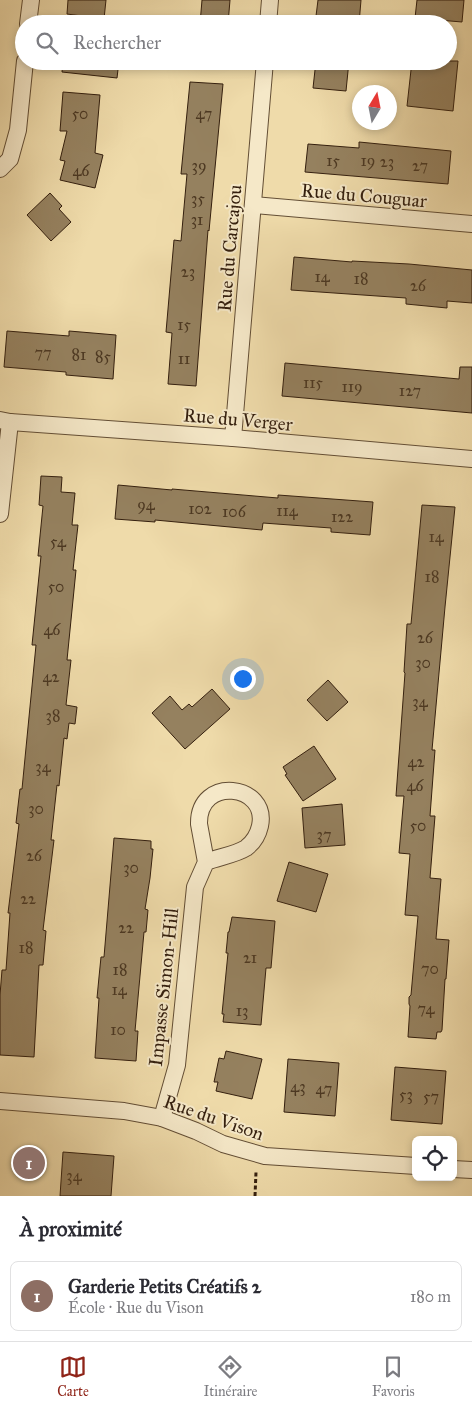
<!DOCTYPE html>
<html lang="fr">
<meta charset="utf-8">
<style>
body{margin:0;font-family:"IM FELL Great Primer",serif;background:#f2f2f3;color:#2b2b33}
.controls{position:absolute;right:15px;bottom:15px;display:grid;overflow:hidden;border-radius:8px;box-shadow:0 2px 8px #0003}
.controls button{width:45px;height:45px;display:grid;place-items:center;padding:0;border:0;border-bottom:1px solid #e1e1e2;background:#fff;color:#2b2b33;font:25px sans-serif}
.compass{position:absolute;left:352px;top:85px;width:45px;height:45px;border-radius:50%;background:#fff;box-shadow:0 2px 8px #0003;rotate:10deg}
.you{position:absolute;left:242px;top:678px;width:18px;height:18px;margin:-12px;border:4px solid #fff;border-radius:50%;background:#1a73e8;box-shadow:0 0 0 8px #1a73e833}
.badge{display:grid;place-items:center;width:32px;height:32px;border-radius:50%;background:#8f2418;color:#fff;font-size:16px;font-weight:700}
.pin{position:absolute;translate:-50% -50%;border:2px solid #fff;box-shadow:0 1px 5px #0006}
.list{margin:0;padding:0;list-style:none}
h2{display:flex;justify-content:space-between;align-items:center;height:65px;margin:0;padding:0 20px;font-size:21px}
h2 small{font-size:16px;font-weight:400;color:#7c7c81}
.list li{display:grid;grid-template-columns:32px 1fr auto;gap:15px;align-items:center;box-sizing:border-box;height:70px;margin:0 10px 10px;padding:0 10px;border:1px solid #e1e1e2;border-radius:8px}
.list b{display:block;font-size:19px;white-space:nowrap}
.list p{margin:0;font-size:16px;white-space:nowrap;color:#7c7c81}
.list em{font-size:16px;font-style:normal;color:#7c7c81}
.icon{flex:none;width:28px;height:28px;fill:none;stroke:currentColor;stroke-width:2;stroke-linecap:round;stroke-linejoin:round}
.map{position:relative;flex:none;width:472px;height:1196px;overflow:hidden}
.search{position:absolute;background:#fff;box-shadow:0 2px 8px #0003;left:15px;right:15px;top:15px;height:55px;display:flex;align-items:center;gap:12px;box-sizing:border-box;padding:0 18px;border-radius:28px;color:#7c7c81;font-size:19px}
.sheet{height:145px;background:#fff}
nav{display:flex;justify-content:space-around;align-items:center;box-sizing:border-box;height:70px;border-top:1px solid #e1e1e2;background:#fff;font-size:14px;color:#7c7c81}
nav a{display:grid;justify-items:center;gap:2px}
nav .on{color:#8f2418}
.map>svg:first-child{display:block}
.building{fill:#95815f;stroke:#341f0e}
.lines{fill:none;stroke-linecap:round;stroke-linejoin:round}
.minor-casing{stroke:#634e35;stroke-width:18}
.path{stroke:#341f0e;stroke-width:3;stroke-dasharray:4 2.5;stroke-linecap:butt}
.minor{stroke:#f5e8c8;stroke-width:16}
.labels{text-anchor:middle;stroke-width:4;stroke-linejoin:round;paint-order:stroke}
.number-label{font-size:16px;fill:#4c3822}
.street-label{font-size:19px;fill:#341f0e;stroke:#f5e8c8}
</style>
<div class="map">
<svg width="472" height="1196" viewBox="0 0 472 1196">
<rect width="100%" height="100%" fill="#efdbaa"/>
<filter id="stains"><feTurbulence type="fractalNoise" baseFrequency=".004" numOctaves="4"/><feColorMatrix values="0 0 0 0 .2 0 0 0 0 .09 0 0 0 0 .02 0 0 0 .5 -.17"/></filter>
<radialGradient id="worn" r=".72"><stop offset=".6" stop-color="#630" stop-opacity="0"/><stop offset="1" stop-color="#630" stop-opacity=".3"/></radialGradient>
<g class="building">
<path d="M68 0H106L104 19 67 14Z"/>
<path d="M202 0H230L228 24H200Z"/>
<path d="M318 0H361L359 24H315Z"/>
<path d="M417 0H464L462 22 415 18Z"/>
<path d="M63 61H119L117 78 62 72Z"/>
<path d="M316 61H349L346 91 313 88Z"/>
<path d="M412 61H458L453 111 407 106Z"/>
<path d="M190 82 223 84 209 231 208 230 196 386 168 384 172 333 166 332 174 240 181 241 187 174H181Z"/>
<path d="M63 92 100 95 95 153 103 155 95 188 60 180 65 161 60 160 67 131H60Z"/>
<path d="M359 142 451 151 448 184 305 172 308 144 359 148Z"/>
<path d="M50 193 62 206 59 209 71 222 51 241 27 215Z"/>
<path d="M294 257 352 262V261L409 264 472 270V303L447 301V308L406 304V298L291 290Z"/>
<path d="M7 331 69 336V331L116 335 113 379 66 375V372L4 367Z"/>
<path d="M285 363 459 379 460 367H472V413L282 396Z"/>
<path d="M41 476 62 477 61 492 75 493 72 525H78L73 570H76L67 660H71L66 705 77 707 75 724 69 723 67 739 64 738 59 786 57 785 51 840H54L43 930 46 931 43 965H39L34 1057 0 1055V995L2 970H6L10 913H8L19 824 16 823 20 789H22L36 645H32L41 556H38L43 506 39 505Z"/>
<path d="M118 485 172 490V489L278 498V495L373 502 370 535 331 532V528L263 523 262 530 155 520V522L115 519Z"/>
<path d="M422 505 455 507 445 607 432 750H435L430 816H435L430 878 441 879 436 939 449 940 446 979H445L442 1030 441 1032H437L436 1039 408 1037 410 1006 409 1004V997L411 995 418 916 405 915 410 854 399 853 404 796H396L405 673 404 672 407 624H411Z"/>
<path d="M328 680 348 702 327 721 307 700Z"/>
<path d="M212 689 230 709 185 749 152 713 170 696 182 710 189 704 192 707Z"/>
<path d="M314 746 336 779 303 801 285 775 287 774 283 767Z"/>
<path d="M342 804 345 845 305 848 302 808Z"/>
<path d="M114 838 151 841V849H153L150 878 145 909 148 910 146 932H144L135 1031H138L136 1061 95 1058 99 998H97L99 977 101 957H104Z"/>
<path d="M289 862 328 874 316 912 277 901Z"/>
<path d="M232 917 275 921 271 968H266L261 1025 223 1022 224 1014H222L228 953H226L227 943 228 932H229Z"/>
<path d="M226 1051 262 1059 252 1099 216 1091 218 1082H214L219 1058 224 1059Z"/>
<path d="M288 1059 339 1063 335 1116 284 1112Z"/>
<path d="M395 1067 446 1071 442 1124 391 1120Z"/>
<path d="M63 1152 114 1156 111 1196H60Z"/>
</g>
<g class="lines">
<g class="minor-casing">
<g id="minor">
<path d="M28 24 31 0"/>
<path d="M268 24 270 0"/>
<path d="M0 169 10 159 18 130 25 61"/>
<path d="M253 205 472 224"/>
<path d="M0 420 10 422 233 438 472 459"/>
<path d="M233 438 265 61"/>
<path d="M0 514 10 422"/>
<path d="M0 1101 124 1111 162 1118 196 1131 223 1144 265 1156 416 1166"/>
<path d="M162 1118 177 1065 195 887 206 862C218 857 235 855 246 848 254 842 258 835 260 826 269 784 198 775 199 824L206 862"/>
<path d="M453 1169 472 1170"/>
</g>
</g>
<path class="path" d="M255 1196 256 1172"/>
<use href="#minor" class="minor"/>
</g>
<g class="labels">
<g class="number-label">
<text x="80" y="119">50</text>
<text x="204" y="119">47</text>
<text x="333" y="166">15</text>
<text x="368" y="166">19</text>
<text x="387" y="167">23</text>
<text x="199" y="171">39</text>
<text x="420" y="171">27</text>
<text x="81" y="176">46</text>
<text x="198" y="204">35</text>
<text x="197" y="225">31</text>
<text x="188" y="277">23</text>
<text x="322" y="282">14</text>
<text x="361" y="284">18</text>
<text x="418" y="291">26</text>
<text x="184" y="330">15</text>
<text x="43" y="358">77</text>
<text x="79" y="360">81</text>
<text x="103" y="362">85</text>
<text x="184" y="364">11</text>
<text x="313" y="388">115</text>
<text x="352" y="392">119</text>
<text x="410" y="396">127</text>
<text x="146" y="510">94</text>
<text x="200" y="514">102</text>
<text x="287" y="516">114</text>
<text x="234" y="517">106</text>
<text x="342" y="522">122</text>
<text x="436" y="542">14</text>
<text x="58" y="547">54</text>
<text x="432" y="582">18</text>
<text x="56" y="592">50</text>
<text x="52" y="635">46</text>
<text x="425" y="643">26</text>
<text x="423" y="668">30</text>
<text x="51" y="682">42</text>
<text x="420" y="707">34</text>
<text x="53" y="721">38</text>
<text x="416" y="767">42</text>
<text x="43" y="772">34</text>
<text x="415" y="791">46</text>
<text x="36" y="814">30</text>
<text x="418" y="831">50</text>
<text x="324" y="840">37</text>
<text x="34" y="861">26</text>
<text x="131" y="873">30</text>
<text x="28" y="904">22</text>
<text x="126" y="933">22</text>
<text x="26" y="953">18</text>
<text x="250" y="963">21</text>
<text x="430" y="974">70</text>
<text x="120" y="975">18</text>
<text x="119" y="995">14</text>
<text x="426" y="1014">74</text>
<text x="242" y="1016">13</text>
<text x="118" y="1035">10</text>
<text x="298" y="1092">43</text>
<text x="324" y="1094">47</text>
<text x="406" y="1100">53</text>
<text x="431" y="1102">57</text>
<text x="74" y="1181">34</text>
</g>
<g class="street-label">
<text transform="translate(364 195) rotate(5)" y="7">Rue du Couguar</text>
<text transform="translate(229 248) rotate(-85)" y="7">Rue du Carcajou</text>
<text transform="translate(238 419) rotate(5)" y="7">Rue du Verger</text>
<text transform="translate(163 987) rotate(-84)" y="7">Impasse Simon-Hill</text>
<text transform="translate(214 1117) rotate(19)" y="7">Rue du Vison</text>
</g>
</g>
<rect width="100%" height="100%" filter="url(#stains)"/>
<rect width="100%" height="100%" fill="url(#worn)"/>
</svg>
<div class="controls">
<button><svg class="icon" aria-label="locate" viewBox="0 0 24 24"><circle cx="12" cy="12" r="6"/><path d="M12 2v4M12 18v4M2 12h4M18 12h4"/></svg></button>
</div>
<svg class="compass" viewBox="-18 -18 36 36"><path d="M0-13l5 13h-10z" fill="#e53935"/><path d="M0 13l5-13h-10z" fill="#7c7c81"/></svg>
<div class="you"></div>
<div class="pin badge" style="left:29px;top:1163px;background:#8d6e63">1</div>
<div class="search"><svg class="icon" aria-label="search" viewBox="0 0 24 24"><circle cx="10" cy="10" r="6"/><path d="M15 15l6 6"/></svg>Rechercher</div>
</div>
<section class="sheet">
<h2>À proximité<small></small></h2>
<ul class="list">
<li><span class="badge" style="background:#8d6e63">1</span><div><b>Garderie Petits Créatifs 2</b><p>École · Rue du Vison</p></div><em>180 m</em></li>
</ul>
</section>
<nav>
<a class="on"><svg class="icon" aria-label="map" viewBox="0 0 24 24"><path d="M3 6l6-2 6 2 6-2v14l-6 2-6-2-6 2zM9 4v14M15 6v14"/></svg>Carte</a>
<a><svg class="icon" aria-label="directions" viewBox="0 0 24 24"><path d="M12 3l9 9-9 9-9-9zM9 14v-3h6M13 9l2 2-2 2"/></svg>Itinéraire</a>
<a><svg class="icon" aria-label="saved" viewBox="0 0 24 24"><path d="M7 4h10v16l-5-4-5 4z"/></svg>Favoris</a>
</nav>
